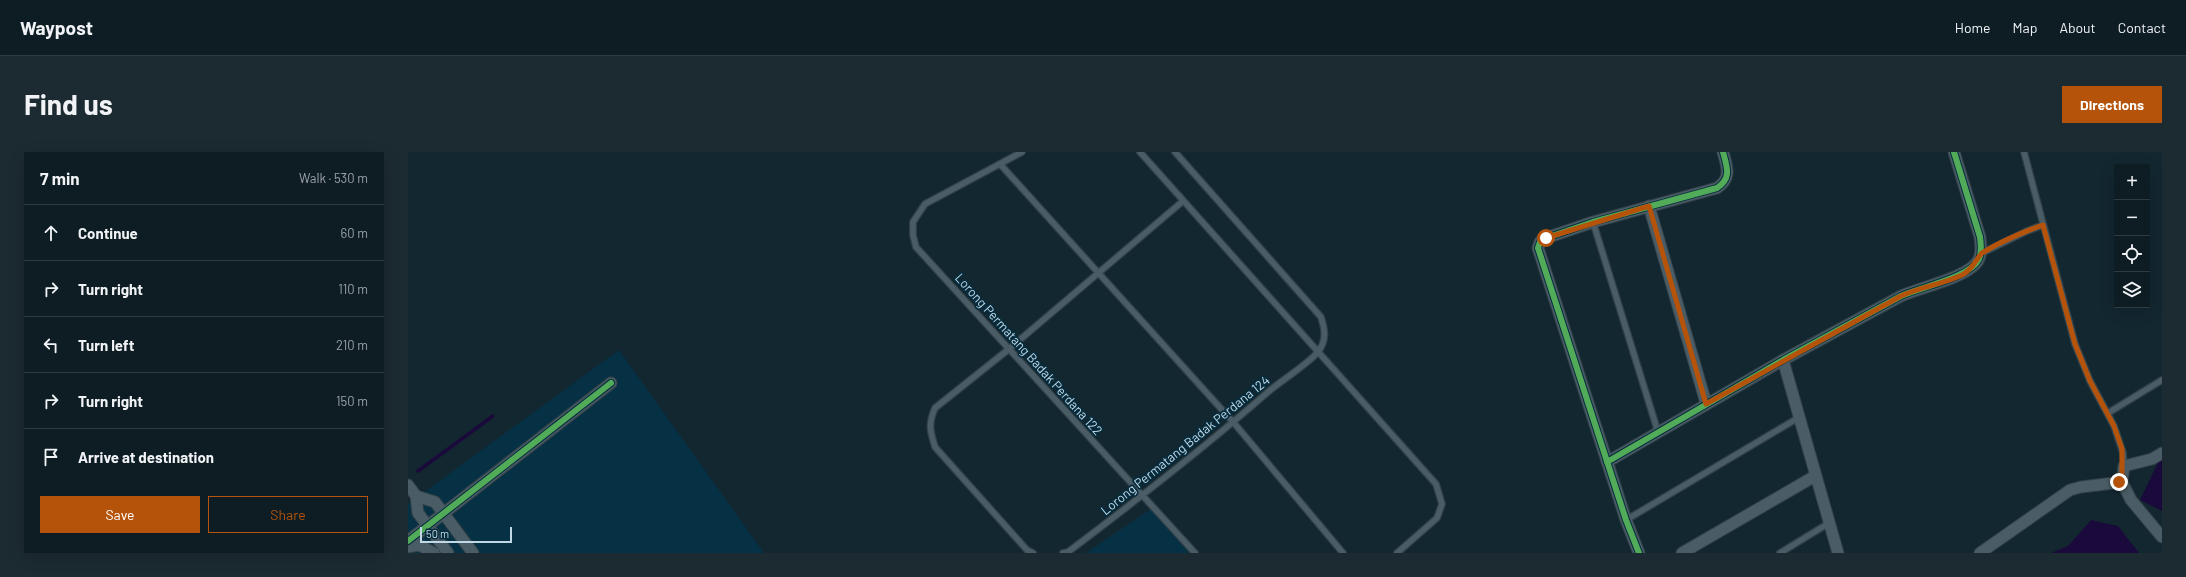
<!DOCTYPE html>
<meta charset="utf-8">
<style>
body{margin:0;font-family:Barlow,sans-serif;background:#1c2a31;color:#f1f3f6}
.controls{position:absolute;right:12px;top:12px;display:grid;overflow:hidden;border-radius:0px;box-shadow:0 4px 16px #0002}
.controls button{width:36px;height:36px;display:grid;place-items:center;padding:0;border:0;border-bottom:1px solid #2e3b41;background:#0e1d24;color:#f1f3f6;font:20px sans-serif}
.scale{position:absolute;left:12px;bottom:10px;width:92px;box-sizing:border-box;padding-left:4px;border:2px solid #c0d8e6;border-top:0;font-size:11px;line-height:14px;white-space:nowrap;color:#c0d8e6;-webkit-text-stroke:3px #062c3d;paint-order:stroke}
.stop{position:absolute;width:12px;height:12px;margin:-9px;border:3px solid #b45309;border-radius:50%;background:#fff}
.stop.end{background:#b45309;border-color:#fff;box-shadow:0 1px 4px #0008}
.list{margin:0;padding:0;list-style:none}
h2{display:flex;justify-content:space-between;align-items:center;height:52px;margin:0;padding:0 16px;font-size:17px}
h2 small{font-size:13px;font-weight:400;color:#9ba2a6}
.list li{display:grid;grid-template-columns:26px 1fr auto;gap:12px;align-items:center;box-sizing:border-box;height:56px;padding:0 16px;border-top:1px solid #2e3b41}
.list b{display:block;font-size:15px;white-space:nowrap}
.list em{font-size:13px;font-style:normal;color:#9ba2a6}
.actions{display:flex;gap:8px;padding:12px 16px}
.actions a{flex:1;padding:9px 0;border:1px solid #b45309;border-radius:0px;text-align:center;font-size:14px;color:#b45309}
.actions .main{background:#b45309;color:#fff}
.icon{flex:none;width:22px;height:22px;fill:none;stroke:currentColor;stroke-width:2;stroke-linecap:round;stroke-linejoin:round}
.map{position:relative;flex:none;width:1754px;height:401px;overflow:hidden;border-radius:0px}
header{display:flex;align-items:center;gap:24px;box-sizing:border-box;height:56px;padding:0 20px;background:#0e1d24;border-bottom:1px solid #2e3b41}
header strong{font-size:19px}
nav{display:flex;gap:22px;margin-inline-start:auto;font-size:14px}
.intro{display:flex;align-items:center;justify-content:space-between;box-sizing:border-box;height:96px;padding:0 24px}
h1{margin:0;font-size:28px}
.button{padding:10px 18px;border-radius:0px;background:#b45309;color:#fff;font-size:14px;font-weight:700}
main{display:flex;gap:24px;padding:0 24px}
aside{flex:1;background:#0e1d24;border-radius:0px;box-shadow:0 4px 16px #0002}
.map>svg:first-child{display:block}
.built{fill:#063145}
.water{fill:#1a0a3b}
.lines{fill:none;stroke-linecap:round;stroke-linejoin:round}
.stream{stroke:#1a0a3b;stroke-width:3.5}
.lane-casing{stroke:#324148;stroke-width:8}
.street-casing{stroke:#324148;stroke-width:13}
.lane{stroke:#4a5c65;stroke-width:5.5}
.street{stroke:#4a5c65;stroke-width:11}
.cycleway-casing{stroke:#062c3d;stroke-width:8}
.cycleway{stroke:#51ab58;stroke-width:6}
.route{stroke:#b45309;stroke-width:5}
.labels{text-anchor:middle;stroke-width:3.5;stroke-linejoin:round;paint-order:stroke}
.street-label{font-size:13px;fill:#c0d8e6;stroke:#062c3d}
</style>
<header>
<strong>Waypost</strong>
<nav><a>Home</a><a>Map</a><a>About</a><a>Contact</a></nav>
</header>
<div class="intro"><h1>Find us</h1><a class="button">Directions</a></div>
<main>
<aside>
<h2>7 min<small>Walk · 530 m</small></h2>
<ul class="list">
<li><svg class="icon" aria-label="ahead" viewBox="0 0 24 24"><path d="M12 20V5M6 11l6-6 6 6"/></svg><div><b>Continue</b></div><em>60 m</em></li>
<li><svg class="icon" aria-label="right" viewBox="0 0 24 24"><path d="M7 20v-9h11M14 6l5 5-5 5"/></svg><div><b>Turn right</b></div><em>110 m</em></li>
<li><svg class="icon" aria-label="left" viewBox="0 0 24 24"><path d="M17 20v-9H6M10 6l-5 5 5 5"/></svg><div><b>Turn left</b></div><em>210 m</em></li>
<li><svg class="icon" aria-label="right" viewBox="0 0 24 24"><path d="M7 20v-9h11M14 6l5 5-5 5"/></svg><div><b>Turn right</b></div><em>150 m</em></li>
<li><svg class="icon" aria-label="arrive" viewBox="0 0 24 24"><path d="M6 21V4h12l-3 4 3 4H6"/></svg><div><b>Arrive at destination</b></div></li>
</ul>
<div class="actions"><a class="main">Save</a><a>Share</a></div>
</aside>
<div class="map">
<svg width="1754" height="401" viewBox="0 0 1754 401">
<rect width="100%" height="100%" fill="#132730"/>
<g class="built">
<path d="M211 198 356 401H0V352Z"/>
<path d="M749 353 785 401H678Z"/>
</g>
<g class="water">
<path d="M1754 302V359L1732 348Z"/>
<path d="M1683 368 1710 374 1731 401H1643L1660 394Z"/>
</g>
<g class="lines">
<path class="stream" d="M10 319 85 264"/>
<g class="lane-casing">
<g id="lane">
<path d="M614 0 517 52 505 70V83L508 95 787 401"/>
<path d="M732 0 1028 332 1034 352 1029 366 989 401"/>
<path d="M1616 0 1667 192 1682 229 1706 274 1715 301 1716 314"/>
<path d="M592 12 826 271 935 401"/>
<path d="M1185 70 1250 280"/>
<path d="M1572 102 1619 79 1635 73"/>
<path d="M1700 261 1754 228"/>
<path d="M1218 368 1390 266"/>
<path d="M625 401 619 398 527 295C522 279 520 272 527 256L601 197 775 49"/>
<path d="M655 401 660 400C729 348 796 296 860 240 873 229 901 211 910 200 919 188 917 178 913 165L767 0"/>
<path d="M1372 401 1421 371"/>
</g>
</g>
<g class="street-casing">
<g id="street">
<path d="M1241 54 1298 251"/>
<path d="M1375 208 1430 401"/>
<path d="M1199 310 1375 208 1493 144C1513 135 1563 125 1571 107 1574 100 1573 92 1572 85L1546 0"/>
<path d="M1714 330 1723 348 1754 385"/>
<path d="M0 333 8 344 10 361 40 401"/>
<path d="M8 344 27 350 65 401"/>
<path d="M0 389 203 231"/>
<path d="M0 395 11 393 26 401"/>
<path d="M1231 401 1218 368 1130 96 1132 90 1138 86 1185 70 1309 36C1324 26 1319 15 1315 0"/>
<path d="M1274 401 1407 324"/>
<path d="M1572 401 1662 338 1673 335 1714 330 1716 314 1744 307 1754 301"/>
</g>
</g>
<use href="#lane" class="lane"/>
<use href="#street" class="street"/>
<g class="cycleway-casing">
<g id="cycleway">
<path d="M1199 310 1375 208 1493 144C1513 135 1563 125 1571 107 1574 100 1573 92 1572 85L1546 0"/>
<path d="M0 389 203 231"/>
<path d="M1231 401 1218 368 1130 96 1132 90 1138 86 1185 70 1309 36C1324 26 1319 15 1315 0"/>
</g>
</g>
<use href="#cycleway" class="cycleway"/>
</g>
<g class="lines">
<path class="route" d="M1138 86 1241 54 1298 252 1493 144C1513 135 1535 132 1554 123 1566 117 1569 105 1574 101 1592 90 1615 80 1635 73L1667 192 1682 229 1706 274 1714 297V330H1711"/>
</g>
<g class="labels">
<g class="street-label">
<text transform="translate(621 202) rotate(48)" y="5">Lorong Permatang Badak Perdana 122</text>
<text transform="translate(777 293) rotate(-39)" y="5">Lorong Permatang Badak Perdana 124</text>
</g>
</g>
</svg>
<div class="controls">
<button>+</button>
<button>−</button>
<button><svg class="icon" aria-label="locate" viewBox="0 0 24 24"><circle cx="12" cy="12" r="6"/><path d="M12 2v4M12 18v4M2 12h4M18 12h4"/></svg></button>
<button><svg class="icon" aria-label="layers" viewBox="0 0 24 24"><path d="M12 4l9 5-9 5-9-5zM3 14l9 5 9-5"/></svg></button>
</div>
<div class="scale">50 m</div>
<div class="stop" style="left:1138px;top:86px"></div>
<div class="stop end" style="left:1711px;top:330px"></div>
</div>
</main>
